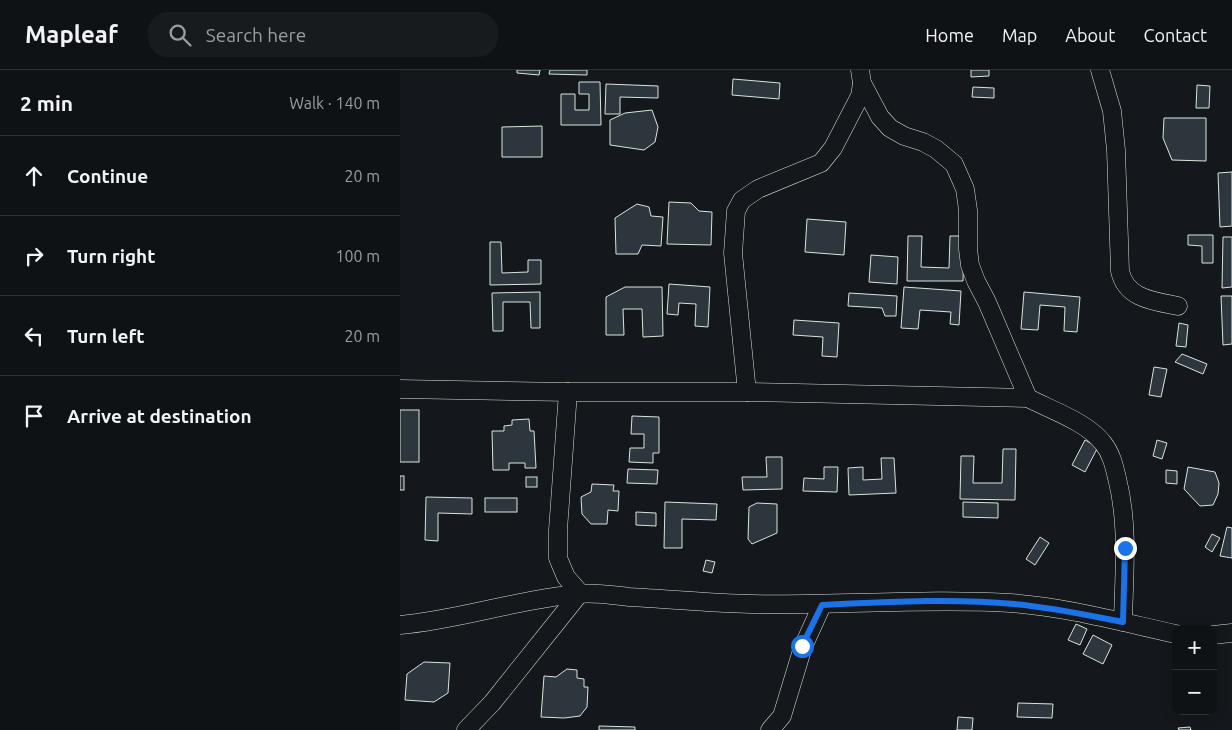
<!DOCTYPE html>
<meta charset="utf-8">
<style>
body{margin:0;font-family:Ubuntu,sans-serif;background:#181b1e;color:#f1f3f6}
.controls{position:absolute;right:15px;bottom:15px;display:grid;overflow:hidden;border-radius:10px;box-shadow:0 2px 12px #0003}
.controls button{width:45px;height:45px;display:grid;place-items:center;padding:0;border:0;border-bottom:1px solid #2f3234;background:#0f1215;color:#f1f3f6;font:25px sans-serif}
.stop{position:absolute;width:15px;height:15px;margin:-11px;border:4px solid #1a73e8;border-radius:50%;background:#fff}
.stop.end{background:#1a73e8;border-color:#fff;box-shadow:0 1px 5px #0008}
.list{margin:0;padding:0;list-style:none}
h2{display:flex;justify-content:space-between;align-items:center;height:65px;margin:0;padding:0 20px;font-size:21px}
h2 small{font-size:16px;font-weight:400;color:#9b9ea0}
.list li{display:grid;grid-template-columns:32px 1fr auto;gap:15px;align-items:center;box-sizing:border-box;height:80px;padding:0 20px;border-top:1px solid #2f3234}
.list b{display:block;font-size:19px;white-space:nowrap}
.list em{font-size:16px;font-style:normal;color:#9b9ea0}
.icon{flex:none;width:28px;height:28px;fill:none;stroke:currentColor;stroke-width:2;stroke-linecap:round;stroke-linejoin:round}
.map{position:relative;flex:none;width:832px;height:660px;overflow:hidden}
header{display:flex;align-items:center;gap:30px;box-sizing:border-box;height:70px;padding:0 25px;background:#0f1215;border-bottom:1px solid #2f3234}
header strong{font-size:24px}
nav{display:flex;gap:28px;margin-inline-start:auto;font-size:18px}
.search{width:350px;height:45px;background:#181b1e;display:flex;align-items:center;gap:12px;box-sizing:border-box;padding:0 18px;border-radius:20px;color:#9b9ea0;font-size:19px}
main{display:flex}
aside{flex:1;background:#0f1215}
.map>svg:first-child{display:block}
.building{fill:#2c363c;stroke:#d8e6dc}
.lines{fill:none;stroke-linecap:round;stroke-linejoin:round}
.street-casing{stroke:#d8e6dc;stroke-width:19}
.street{stroke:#14181c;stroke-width:18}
.route{stroke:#1a73e8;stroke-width:6}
</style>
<header>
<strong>Mapleaf</strong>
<div class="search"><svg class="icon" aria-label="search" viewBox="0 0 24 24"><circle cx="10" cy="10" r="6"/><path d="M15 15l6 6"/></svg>Search here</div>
<nav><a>Home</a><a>Map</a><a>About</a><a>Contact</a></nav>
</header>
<main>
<aside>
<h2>2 min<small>Walk · 140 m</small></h2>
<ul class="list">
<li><svg class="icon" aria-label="ahead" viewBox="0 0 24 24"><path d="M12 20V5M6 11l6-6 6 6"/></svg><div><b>Continue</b></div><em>20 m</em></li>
<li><svg class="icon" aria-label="right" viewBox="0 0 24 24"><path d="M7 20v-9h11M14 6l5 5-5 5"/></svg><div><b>Turn right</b></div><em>100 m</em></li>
<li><svg class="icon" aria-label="left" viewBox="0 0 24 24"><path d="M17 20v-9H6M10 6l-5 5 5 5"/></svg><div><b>Turn left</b></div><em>20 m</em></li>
<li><svg class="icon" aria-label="arrive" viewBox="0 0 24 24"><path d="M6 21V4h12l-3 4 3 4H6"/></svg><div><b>Arrive at destination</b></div></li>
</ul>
</aside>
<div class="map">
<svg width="832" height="660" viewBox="0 0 832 660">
<rect width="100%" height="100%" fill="#14181c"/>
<g class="building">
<path d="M117 0H140L139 5 117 3Z"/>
<path d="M150 0H187V5L149 4Z"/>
<path d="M571 0H589V6L571 7Z"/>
<path d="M333 9 380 13 379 29 332 25Z"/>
<path d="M179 12H200L201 55H161V24H175V40H189V24H179Z"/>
<path d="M206 14 258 16V28L220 27V44H205Z"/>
<path d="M797 15 810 16 809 38H796Z"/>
<path d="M573 17 594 18V28L572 27Z"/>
<path d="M252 40 258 57 255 72 244 80 210 75V50L225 43Z"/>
<path d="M764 48H806V91L772 90 763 68Z"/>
<path d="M142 56V87H102V57Z"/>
<path d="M832 102V156L820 157 818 103Z"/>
<path d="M269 132 291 133 299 141 312 142 311 175 267 174Z"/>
<path d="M237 134 249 137 251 146 263 147 261 176 242 175 238 184H216L215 148Z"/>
<path d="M407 149 446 152 444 185 405 182Z"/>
<path d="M788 165H813V193H802V176L788 175Z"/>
<path d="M508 166H522L521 197 549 198 550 166H564L563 211H507Z"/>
<path d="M823 167H832V217L822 218Z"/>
<path d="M90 172H101L102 203 128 202V190H141V214L90 215Z"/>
<path d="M471 185 498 187 497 214 469 212Z"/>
<path d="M269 214 310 217 308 257 295 256 296 234 279 233 278 245 267 244Z"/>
<path d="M225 217H262L263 266 243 267 242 239H223L224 265H206V227Z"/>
<path d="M504 217 561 221 559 255 550 254 551 242 520 240 518 259 501 258Z"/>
<path d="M140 222V258H131L130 232H103V261H93L92 223Z"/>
<path d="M624 222 680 227 677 262 664 261 665 237 640 235 638 260 621 259Z"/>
<path d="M449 223 497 226 496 246H485L482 238 448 236Z"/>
<path d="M821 226H832V274L823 275Z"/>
<path d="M394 250 439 253 437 287 422 286 423 267 393 265Z"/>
<path d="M779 253 788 255 786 277 776 276Z"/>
<path d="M782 284 807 294 803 304 775 292Z"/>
<path d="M754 297 767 299 761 327 749 325Z"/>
<rect x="0" y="340" width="19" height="52"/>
<path d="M232 346 259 347V383H253V393L229 392 230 378H244V364H231Z"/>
<path d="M129 349 130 361H134L136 398H125V393H109V400H93L92 361H104V356L112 355V350Z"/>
<path d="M685 370 698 377 685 402 672 395Z"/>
<path d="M757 370 767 373 762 389 753 386Z"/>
<path d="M603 379H616L615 430 560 429 561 386H574L573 413H602Z"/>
<path d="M366 387H382V419L343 420 342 407H367Z"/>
<path d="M481 388H494L496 423 449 425 448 398 463 397V410L482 409Z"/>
<path d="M424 397H438L437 422 403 421 404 408 424 409Z"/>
<path d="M788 397 815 402 819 413 818 424 813 435 800 436 784 419Z"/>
<path d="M228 399 258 400 257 414 227 413Z"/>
<path d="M766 400 777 401V414L766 413Z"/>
<rect x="0" y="406" width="4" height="14"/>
<rect x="126" y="407" width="11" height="10"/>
<path d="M192 414 214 415 213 421H219L218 441 208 440 207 454H191L182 444 181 427 191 422Z"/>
<path d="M26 427 72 428V444L38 443V471L25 470Z"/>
<rect x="85" y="428" width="32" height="14"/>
<path d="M265 432 317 434 316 450 282 449V478H264Z"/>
<path d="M563 432 598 433V448L563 447Z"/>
<path d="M357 433 377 434V463L352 474 348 469 349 437Z"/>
<path d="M236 442 256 443V456L236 455Z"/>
<path d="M827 457 832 458V488L820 486Z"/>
<path d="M812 464 820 468 812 482 805 477Z"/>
<path d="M640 467 649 473 635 495 626 489Z"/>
<path d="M306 490 315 492 312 503 303 501Z"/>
<path d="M676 554 687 559 680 575 668 570Z"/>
<path d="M693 565 712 575 703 594 683 584Z"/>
<path d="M24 592 50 593 48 623 34 632 5 630 7 604Z"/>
<path d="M167 599 177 600V608L184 609V617H188L187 637 180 646 164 648 141 647 144 606 156 607Z"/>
<path d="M618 633 653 634 652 648 617 647Z"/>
<path d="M558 647 573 648 572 660H557Z"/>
<path d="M199 656 235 657V660H199Z"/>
<path d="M790 657 791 660H779L778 658Z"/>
</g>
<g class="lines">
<g class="street-casing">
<g id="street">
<path d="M700 0 712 41 716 80 720 201C726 229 754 231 778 236"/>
<path d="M462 13 480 47 490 58 504 66 523 72 536 79 554 94 565 119 568 140V179L570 195 576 211 587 232 628 328C651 340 687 352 703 373 711 383 714 395 717 408 729 455 724 503 723 552"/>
<path d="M0 319 168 322H347L628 328"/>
<path d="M347 322 333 183 336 141 342 130 358 119 421 93 433 78 460 26 462 13 460 0"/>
<path d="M0 555C59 550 118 529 178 524 194 522 212 525 229 527 269 529 310 533 351 534 437 536 524 528 610 533 666 537 721 552 776 564"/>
<path d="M813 565 832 563"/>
<path d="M66 660 92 633 180 523 166 507 158 488V460L168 322"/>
<path d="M370 660 382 646 403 577 422 535"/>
</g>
</g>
<use href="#street" class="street"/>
</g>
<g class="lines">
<path class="route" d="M402 576 422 535C485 532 552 528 614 534 650 537 687 545 723 552L725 478"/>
</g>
</svg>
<div class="controls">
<button>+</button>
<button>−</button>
</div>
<div class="stop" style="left:402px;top:576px"></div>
<div class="stop end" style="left:725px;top:478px"></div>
</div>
</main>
